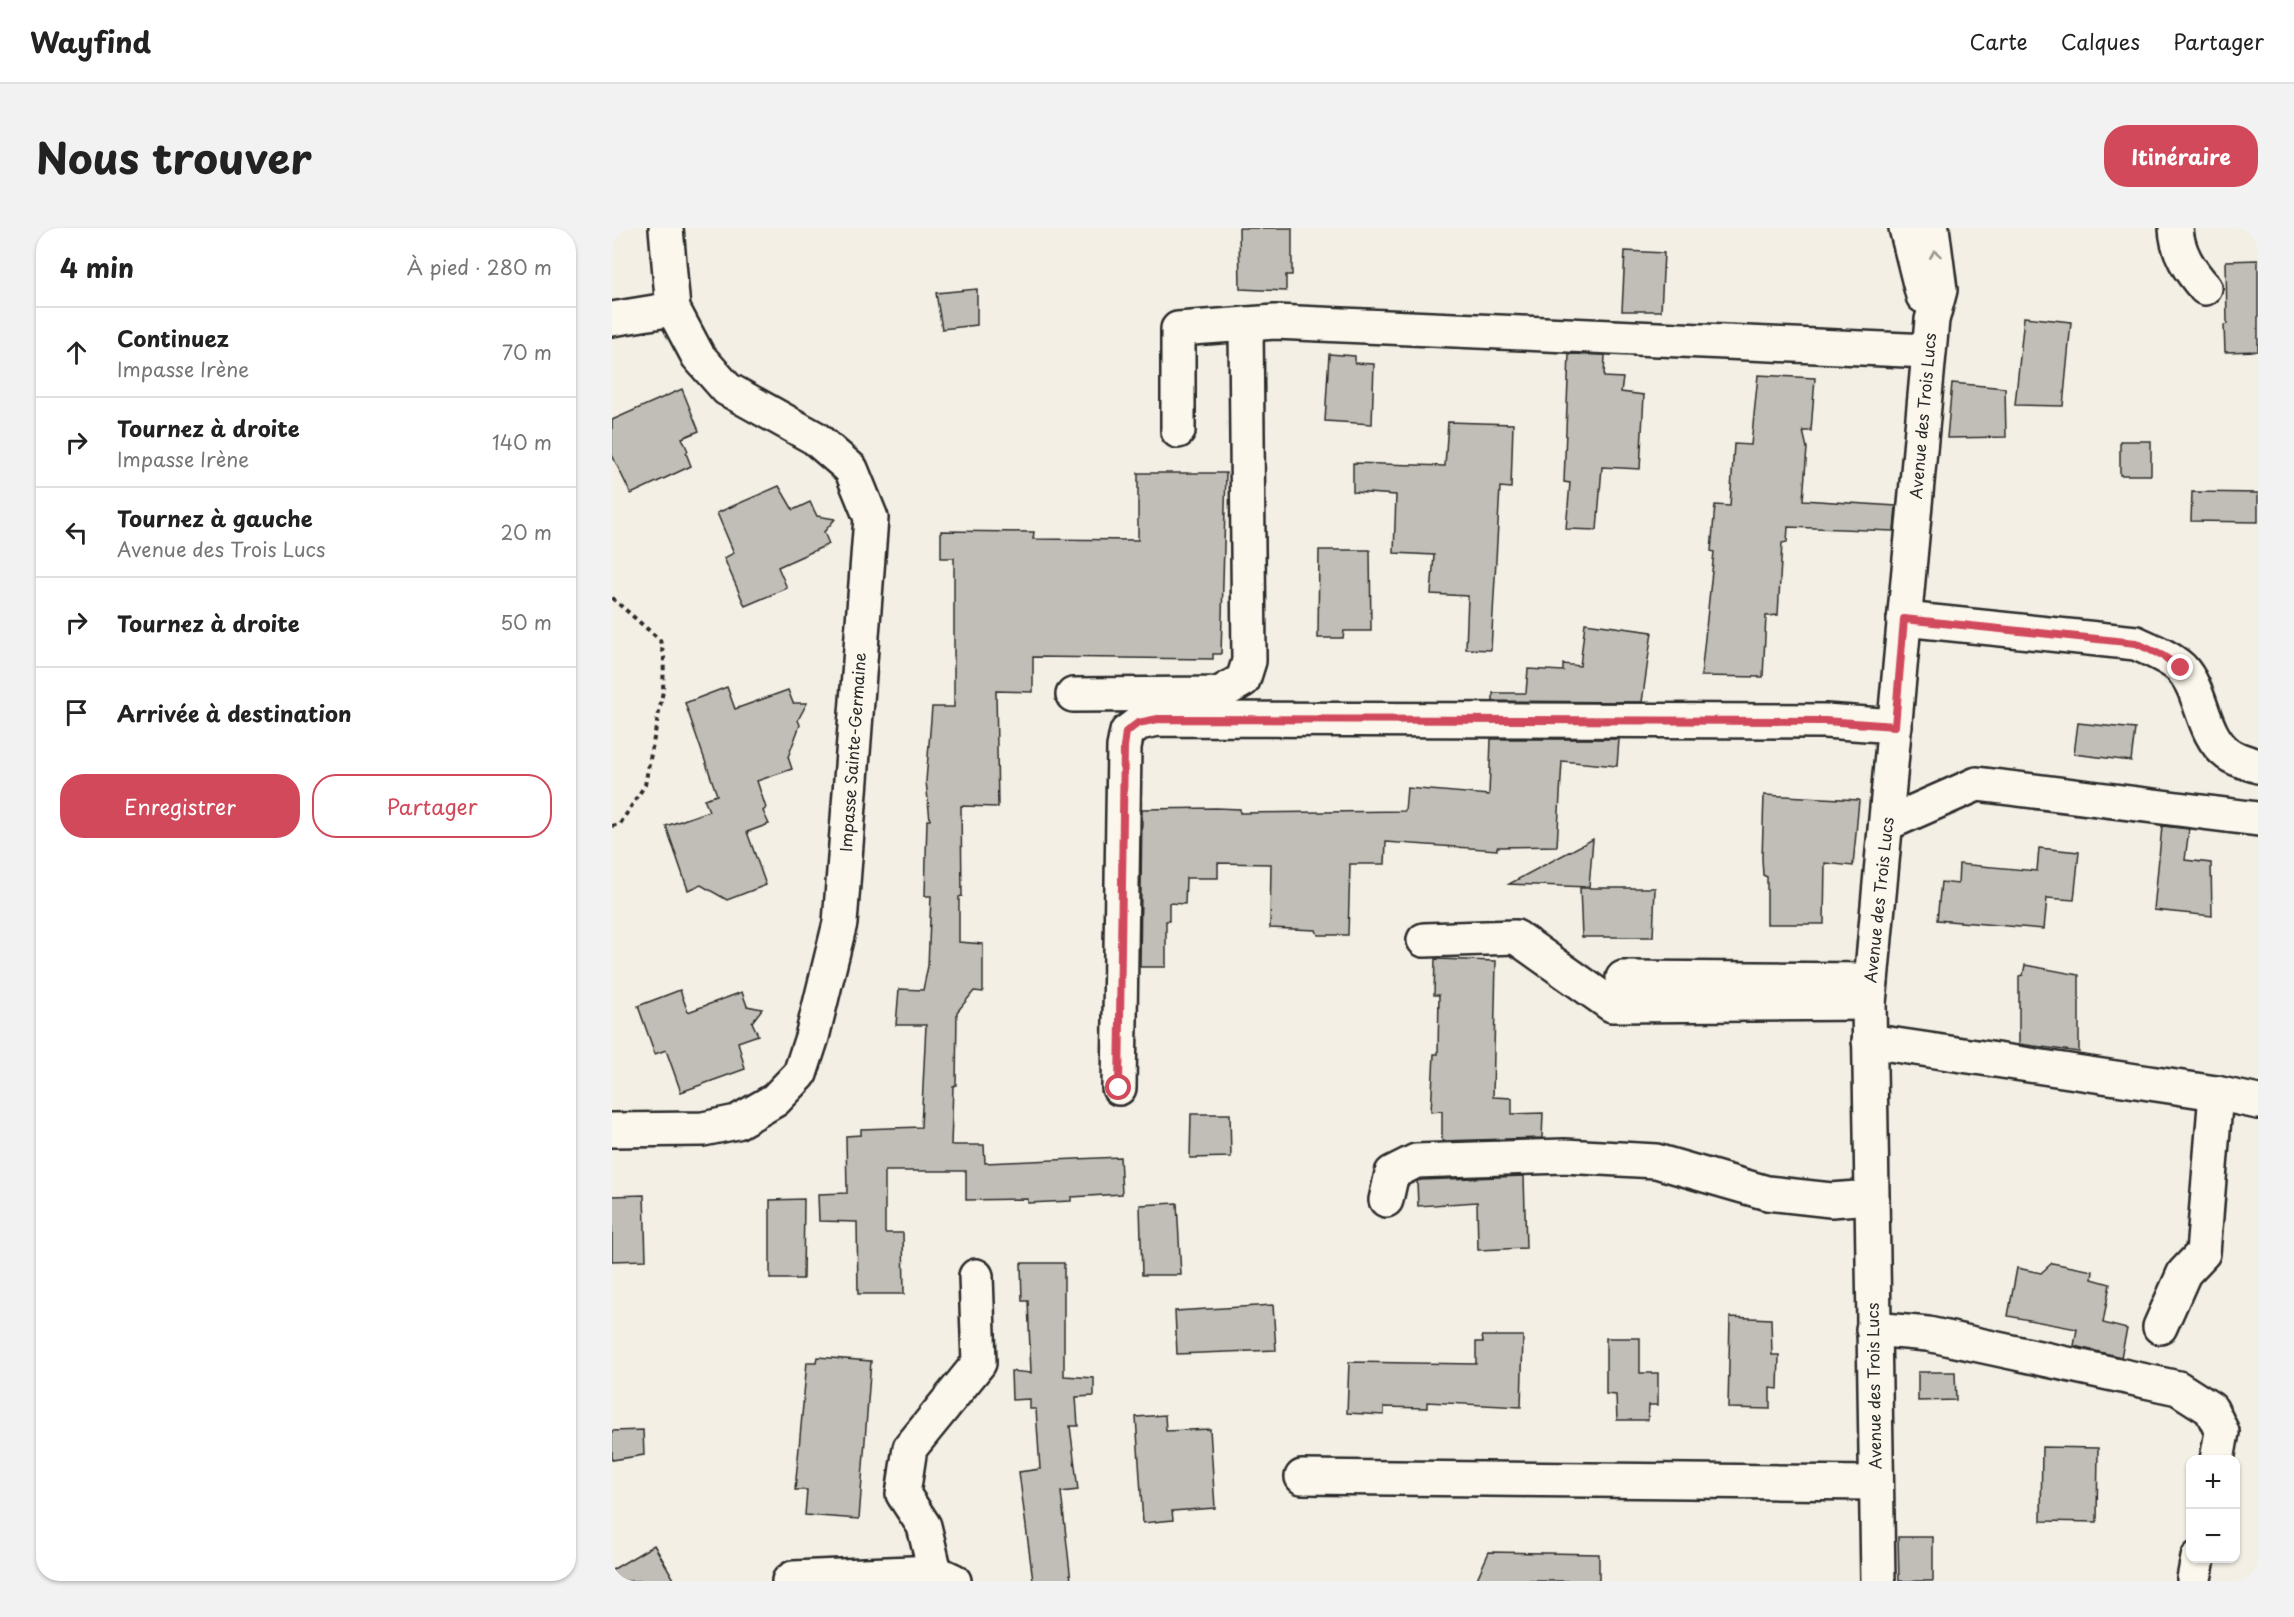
<!DOCTYPE html>
<html lang="fr">
<meta charset="utf-8">
<style>
body{margin:0;font-family:"Playpen Sans",sans-serif;background:#f2f2f2;color:#222}
.controls{position:absolute;right:18px;bottom:18px;display:grid;overflow:hidden;border-radius:12px;box-shadow:0 2px 4px #0004}
.controls button{width:54px;height:54px;display:grid;place-items:center;padding:0;border:0;border-bottom:2px solid #e0e0e0;background:#fff;color:#222;font:30px sans-serif}
.stop{position:absolute;width:18px;height:18px;margin:-14px;border:4px solid #d1495b;border-radius:50%;background:#fff}
.stop.end{background:#d1495b;border-color:#fff;box-shadow:0 2px 6px #0008}
.list{margin:0;padding:0;list-style:none}
h2{display:flex;justify-content:space-between;align-items:center;height:78px;margin:0;padding:0 24px;font-size:26px}
h2 small{font-size:20px;font-weight:400;color:#767676}
.list li{display:grid;grid-template-columns:39px 1fr auto;gap:18px;align-items:center;box-sizing:border-box;height:90px;padding:0 24px;border-top:2px solid #e0e0e0}
.list b{display:block;font-size:22px;white-space:nowrap}
.list p{margin:0;font-size:20px;white-space:nowrap;color:#767676}
.list em{font-size:20px;font-style:normal;color:#767676}
.actions{display:flex;gap:12px;padding:18px 24px}
.actions a{flex:1;padding:14px 0;border:2px solid #d1495b;border-radius:24px;text-align:center;font-size:21px;color:#d1495b}
.actions .main{background:#d1495b;color:#fff}
.icon{flex:none;width:33px;height:33px;fill:none;stroke:currentColor;stroke-width:2;stroke-linecap:round;stroke-linejoin:round}
.map{position:relative;flex:none;width:1646px;height:1353px;overflow:hidden;border-radius:24px}
header{display:flex;align-items:center;gap:36px;box-sizing:border-box;height:84px;padding:0 30px;background:#fff;border-bottom:2px solid #e0e0e0}
header strong{font-size:28px}
nav{display:flex;gap:33px;margin-inline-start:auto;font-size:21px}
.intro{display:flex;align-items:center;justify-content:space-between;box-sizing:border-box;height:144px;padding:0 36px}
h1{margin:0;font-size:42px}
.button{padding:15px 27px;border-radius:24px;background:#d1495b;color:#fff;font-size:21px;font-weight:700}
main{display:flex;gap:36px;padding:0 36px}
aside{flex:1;background:#fff;border-radius:24px;box-shadow:0 2px 4px #0004}
.map>svg:first-child{display:block}
.building{fill:#c0beb6;stroke:#2b2b2b;stroke-width:1.5}
.lines{fill:none;stroke-linecap:round;stroke-linejoin:round}
.minor-casing{stroke:#2b2b2b;stroke-width:38}
.major-casing{stroke:#2b2b2b;stroke-width:38}
.path{stroke:#2b2b2b;stroke-width:4;stroke-dasharray:4.5 4.5;stroke-linecap:butt}
.minor{stroke:#fbf7ec;stroke-width:33}
.major{stroke:#fbf7ec;stroke-width:33}
.oneway{stroke:#93918c}
.route{stroke:#d1495b;stroke-width:8}
.labels{text-anchor:middle;stroke-width:4.5;stroke-linejoin:round;paint-order:stroke}
.street-label{font-size:16px;fill:#2b2b2b;stroke:#fbf7ec}
</style>
<header>
<strong>Wayfind</strong>
<nav><a>Carte</a><a>Calques</a><a>Partager</a></nav>
</header>
<div class="intro"><h1>Nous trouver</h1><a class="button">Itinéraire</a></div>
<main>
<aside>
<h2>4 min<small>À pied · 280 m</small></h2>
<ul class="list">
<li><svg class="icon" aria-label="ahead" viewBox="0 0 24 24"><path d="M12 20V5M6 11l6-6 6 6"/></svg><div><b>Continuez</b><p>Impasse Irène</p></div><em>70 m</em></li>
<li><svg class="icon" aria-label="right" viewBox="0 0 24 24"><path d="M7 20v-9h11M14 6l5 5-5 5"/></svg><div><b>Tournez à droite</b><p>Impasse Irène</p></div><em>140 m</em></li>
<li><svg class="icon" aria-label="left" viewBox="0 0 24 24"><path d="M17 20v-9H6M10 6l-5 5 5 5"/></svg><div><b>Tournez à gauche</b><p>Avenue des Trois Lucs</p></div><em>20 m</em></li>
<li><svg class="icon" aria-label="right" viewBox="0 0 24 24"><path d="M7 20v-9h11M14 6l5 5-5 5"/></svg><div><b>Tournez à droite</b></div><em>50 m</em></li>
<li><svg class="icon" aria-label="arrive" viewBox="0 0 24 24"><path d="M6 21V4h12l-3 4 3 4H6"/></svg><div><b>Arrivée à destination</b></div></li>
</ul>
<div class="actions"><a class="main">Enregistrer</a><a>Partager</a></div>
</aside>
<div class="map">
<svg width="1646" height="1353" viewBox="0 0 1646 1353">
<rect width="100%" height="100%" fill="#f3efe4"/>
<filter id="ink" filterUnits="userSpaceOnUse"><feTurbulence type="fractalNoise" baseFrequency=".0167" numOctaves="2"/><feDisplacementMap in="SourceGraphic" scale="12" xChannelSelector="R" yChannelSelector="G"/><feConvolveMatrix kernelMatrix="1 2 1 2 8 2 1 2 1" color-interpolation-filters="sRGB"/></filter>
<g filter="url(#ink)">
<g class="building">
<path d="M627 0H680V47H674V63L628 61Z"/>
<path d="M1013 23 1052 25 1049 83H1010Z"/>
<path d="M1646 32V123L1613 124 1612 97 1615 96 1614 33Z"/>
<path d="M365 61V97L330 101 324 65Z"/>
<path d="M1412 89 1459 94 1451 178 1403 177Z"/>
<path d="M717 126 743 128V135L762 136 760 196 713 193Z"/>
<path d="M957 126 993 127 992 149 1011 150 1009 164 1032 167 1028 241 990 239 985 302 954 301 958 255 952 254Z"/>
<path d="M1146 147 1203 150 1199 203H1191L1195 220 1191 272 1284 278 1282 303 1176 299 1175 314 1170 315 1166 387 1154 388 1151 449 1089 448 1102 324 1099 323 1103 277 1118 278 1122 216 1139 217Z"/>
<path d="M1340 155 1393 160 1394 209 1335 210Z"/>
<path d="M70 161 87 203 70 210 76 223 74 225 79 238 19 266 0 227V192Z"/>
<path d="M836 194 901 196 899 260 888 259 879 422 854 421 856 368 819 366 822 327 782 325 784 267 741 264V235L833 238Z"/>
<rect x="1508" y="213" width="31" height="34"/>
<path d="M526 245H614L609 426H601V431L421 429V464L384 463 386 579 349 578 350 668 347 669V714L371 716V764L362 763 345 784 344 857 341 858 339 917H372L373 935 508 929 510 966 459 969V973L416 975V971L354 972V943H273V1005H291L292 1066H246L245 994 207 993 206 966 235 965 234 908 249 907V901L309 899 314 797H284L287 761 311 762 316 738 319 668H313L315 592H318L314 553 320 479H342V330H329V303L422 304 421 311 526 312Z"/>
<path d="M167 258 181 282 198 274 205 288 223 291 212 304 217 316 166 339 175 360 133 378 112 330 122 325 105 285Z"/>
<path d="M1580 264 1646 265V294L1579 293Z"/>
<path d="M707 322H758L759 403H732L731 410H706Z"/>
<path d="M973 395 1040 404 1030 474 881 473V465H914L916 441 951 443V436L968 438Z"/>
<path d="M115 459 123 481 176 462 181 475H195L186 492 188 497 176 529 180 541 145 553 154 580 151 583 157 596 135 604 154 657 115 672 89 657 76 662 54 598 97 583 92 571 105 567 73 475Z"/>
<path d="M1466 495 1523 501 1519 533 1462 526Z"/>
<path d="M879 511H1007L1005 538 950 533 945 618 885 619V622L774 614 773 636H738L736 707H706L704 702 658 700 659 636 606 635V650H574L573 676 557 675V693H554V739H528L530 581 604 580 628 581V585L793 583 795 560 877 567Z"/>
<path d="M1152 567 1247 572 1241 638 1213 635 1212 696H1155V649L1151 647 1150 630Z"/>
<path d="M1550 598 1577 601 1573 632 1599 635 1600 688 1542 682Z"/>
<path d="M981 611 977 659 897 656Z"/>
<path d="M1427 620 1467 624 1462 672 1435 670 1432 701 1325 692 1329 654 1346 656 1347 636 1425 643Z"/>
<path d="M968 660H1043L1041 709H970Z"/>
<path d="M823 731 884 733 881 869 900 870V886L931 885 930 910 830 913V883L819 884 822 826H826L827 767H822Z"/>
<path d="M1413 737 1467 747V824L1407 816V748L1411 747Z"/>
<path d="M68 762 76 784 130 764 135 778 150 781 140 794 146 807 126 814 133 841 69 864 54 822 43 826 26 778Z"/>
<path d="M579 886H618L619 929 578 930Z"/>
<path d="M912 948 914 1020 866 1022 865 974 806 978 805 953 809 952Z"/>
<path d="M32 967 34 1032 0 1033V968Z"/>
<path d="M192 971 191 1051H158V972Z"/>
<path d="M565 975 569 1047H530L528 977Z"/>
<path d="M409 1035H452V1148L482 1150V1168L464 1169 466 1198H458L466 1262 449 1264 459 1353H421L407 1244 428 1241 424 1181H418V1171L400 1172 399 1143 419 1145 416 1073H410Z"/>
<path d="M1440 1035 1481 1043 1480 1051 1498 1056 1491 1095 1515 1101 1509 1129 1462 1118 1465 1101 1396 1088 1405 1040 1429 1045Z"/>
<path d="M661 1077 664 1122 565 1126 563 1083Z"/>
<path d="M1118 1089 1159 1091 1160 1127H1167L1166 1161 1158 1160V1181L1116 1180Z"/>
<path d="M870 1108H911L909 1179 815 1174V1180L772 1179V1187L735 1185 737 1134 864 1136V1114H871Z"/>
<path d="M994 1110H1028V1145H1046V1177H1037L1036 1192H1005L1004 1167 994 1166Z"/>
<path d="M205 1129 259 1133 247 1291 193 1287 195 1262H183L195 1134H204Z"/>
<path d="M1306 1144H1343L1344 1172 1306 1173Z"/>
<path d="M553 1187 554 1203 598 1201 603 1280 560 1283 561 1292 531 1295 524 1189Z"/>
<path d="M31 1202 32 1227 0 1232V1203Z"/>
<path d="M1430 1219 1486 1220 1485 1294 1429 1293Z"/>
<path d="M1286 1309H1321V1353H1287Z"/>
<path d="M42 1317 63 1353H0V1342Z"/>
<path d="M877 1324 987 1326V1353H864Z"/>
</g>
<g class="lines">
<g class="minor-casing">
<g id="minor">
<path d="M1564 0C1565 24 1578 43 1593 60"/>
<path d="M0 91 61 81"/>
<path d="M566 203V101L663 94 1317 123"/>
<path d="M1292 391 1524 415C1539 422 1557 429 1569 440 1591 463 1589 506 1616 526 1624 532 1637 535 1646 538"/>
<path d="M461 467 607 466 631 452 637 433 634 96"/>
<path d="M1274 596 1365 556 1646 591"/>
<path d="M812 712 904 709 1000 777 1257 775"/>
<path d="M1011 750 1259 752"/>
<path d="M1257 813 1604 865 1646 874"/>
<path d="M507 860 512 519 515 504 527 495 546 491 1213 493 1283 498"/>
<path d="M0 902 91 901 125 894 163 872 188 846 200 809 228 695 259 290 239 241 203 210 115 161 86 128 61 81 54 0"/>
<path d="M774 972 780 945 804 933 952 928 1044 933 1155 965 1219 972 1259 969"/>
<path d="M1548 1099 1572 1045 1591 1025 1604 865"/>
<path d="M1261 1101 1316 1106 1566 1160 1599 1181 1610 1204 1605 1232"/>
<path d="M690 1249 1263 1255"/>
<path d="M323 1344 312 1298 291 1266 298 1220 367 1135 364 1048"/>
<path d="M1582 1351 1586 1330"/>
<path d="M177 1353 181 1350 323 1344 342 1353"/>
</g>
</g>
<g class="major-casing">
<g id="major">
<path d="M1294 0 1311 68"/>
<path d="M1266 1353 1257 775 1320 92 1328 62 1320 0"/>
</g>
</g>
<path class="path" d="M0 370 48 412 52 429 51 463 33 557 8 596 0 598"/>
<use href="#minor" class="minor"/>
<use href="#major" class="major"/>
</g>
<defs><path id="oneway-chevron" d="M-2-3.5L2.5 0L-2 3.5" fill="none" stroke-width="1.6" stroke-linecap="round" stroke-linejoin="round" transform="scale(1.5)"/></defs>
<use class="oneway" href="#oneway-chevron" transform="translate(1323 26) rotate(-98)"/>
</g>
<g class="lines" filter="url(#ink)">
<path class="route" d="M507 860 512 519 514 504 526 495 546 491 1213 493 1283 498 1292 391 1524 415 1551 428 1569 440"/>
</g>
<g class="labels">
<g class="street-label">
<text transform="translate(1311 188) rotate(-85)" y="6">Avenue des Trois Lucs</text>
<text transform="translate(241 524) rotate(-86)" y="6">Impasse Sainte-Germaine</text>
<text transform="translate(1267 672) rotate(-84)" y="6">Avenue des Trois Lucs</text>
<text transform="translate(1262 1158) rotate(-91)" y="6">Avenue des Trois Lucs</text>
</g>
</g>
</svg>
<div class="controls">
<button>+</button>
<button>−</button>
</div>
<div class="stop" style="left:507px;top:860px"></div>
<div class="stop end" style="left:1569px;top:440px"></div>
</div>
</main>
